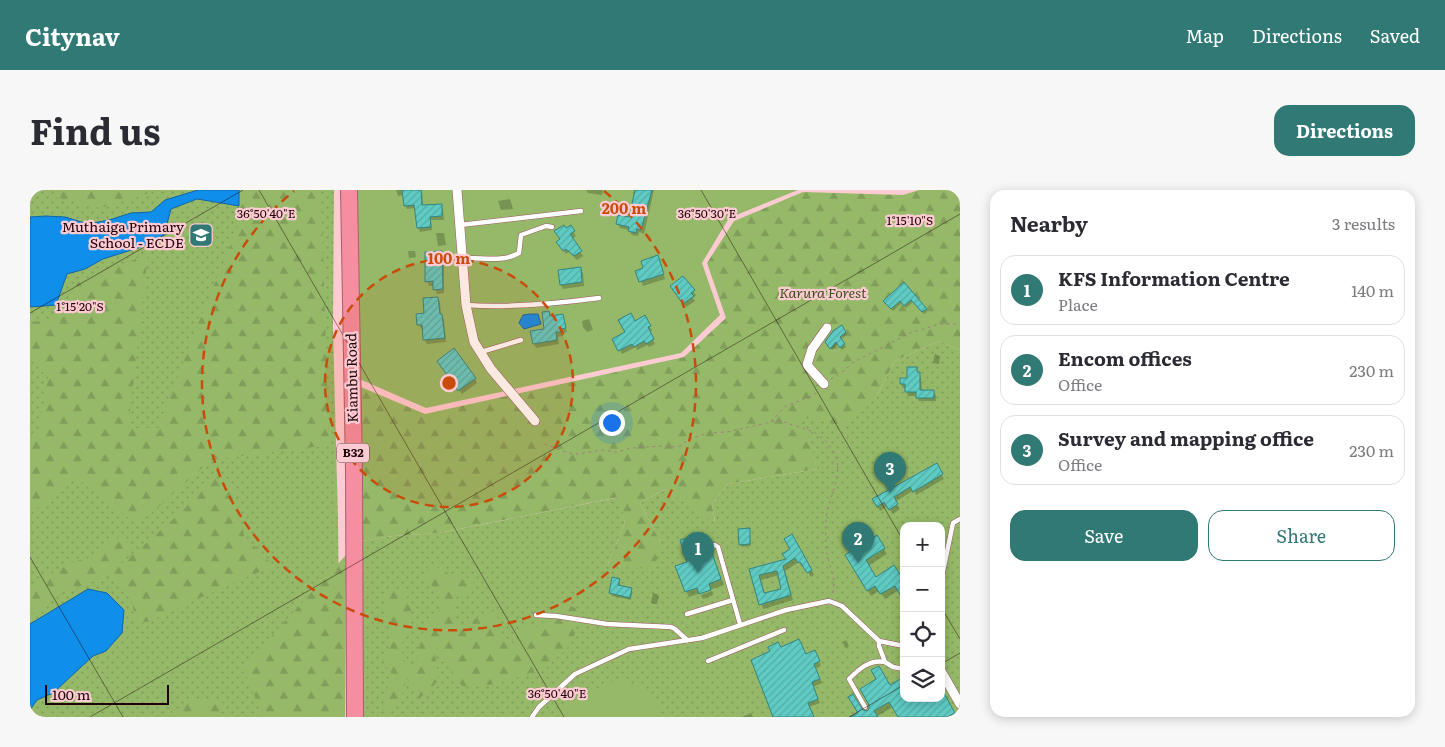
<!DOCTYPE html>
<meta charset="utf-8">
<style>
body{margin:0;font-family:Literata,serif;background:#f7f7f7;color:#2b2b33}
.controls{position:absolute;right:15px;bottom:15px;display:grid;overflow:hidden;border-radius:10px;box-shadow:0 2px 12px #0003}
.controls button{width:45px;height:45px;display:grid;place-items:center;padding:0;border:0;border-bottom:1px solid #e1e1e2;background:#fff;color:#2b2b33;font:25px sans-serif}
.scale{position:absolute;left:15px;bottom:12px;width:124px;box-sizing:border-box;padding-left:5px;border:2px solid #1e0309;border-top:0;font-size:14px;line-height:18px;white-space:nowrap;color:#1e0309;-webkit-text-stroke:4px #ffcbd2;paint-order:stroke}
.you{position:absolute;left:581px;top:232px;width:18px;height:18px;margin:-12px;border:4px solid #fff;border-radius:50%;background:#1a73e8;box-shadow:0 0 0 8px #1a73e833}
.badge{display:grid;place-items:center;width:32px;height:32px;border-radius:50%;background:#317974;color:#fff;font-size:16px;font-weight:700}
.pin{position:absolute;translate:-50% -41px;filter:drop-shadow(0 1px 2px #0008)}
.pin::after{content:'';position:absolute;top:26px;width:18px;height:15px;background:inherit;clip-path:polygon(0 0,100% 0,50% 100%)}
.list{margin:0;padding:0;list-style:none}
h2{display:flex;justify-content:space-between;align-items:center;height:65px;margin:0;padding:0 20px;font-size:21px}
h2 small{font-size:16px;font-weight:400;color:#7c7c81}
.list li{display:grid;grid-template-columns:32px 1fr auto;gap:15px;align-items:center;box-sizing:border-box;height:70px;margin:0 10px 10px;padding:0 10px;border:1px solid #e1e1e2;border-radius:15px}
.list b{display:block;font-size:19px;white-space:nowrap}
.list p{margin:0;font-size:16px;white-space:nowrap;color:#7c7c81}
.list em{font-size:16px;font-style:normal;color:#7c7c81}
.actions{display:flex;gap:10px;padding:15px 20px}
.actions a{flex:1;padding:11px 0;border:1px solid #317974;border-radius:15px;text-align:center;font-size:18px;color:#317974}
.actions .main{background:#317974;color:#fff}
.icon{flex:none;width:28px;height:28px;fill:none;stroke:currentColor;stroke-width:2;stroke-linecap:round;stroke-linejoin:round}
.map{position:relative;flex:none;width:930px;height:527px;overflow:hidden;border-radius:15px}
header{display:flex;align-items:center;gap:30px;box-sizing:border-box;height:70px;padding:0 25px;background:#317974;color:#fff}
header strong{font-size:24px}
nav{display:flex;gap:28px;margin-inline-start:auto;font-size:18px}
.intro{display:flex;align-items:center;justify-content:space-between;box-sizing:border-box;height:120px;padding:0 30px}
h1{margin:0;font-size:35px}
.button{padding:12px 22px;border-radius:15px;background:#317974;color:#fff;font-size:18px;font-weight:700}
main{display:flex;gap:30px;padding:0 30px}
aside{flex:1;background:#fff;border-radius:15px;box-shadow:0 2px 12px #0003}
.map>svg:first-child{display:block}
.grass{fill:url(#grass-dots);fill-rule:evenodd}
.forest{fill:url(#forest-firs)}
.garden{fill:#95b968}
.water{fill:#0f8eea;stroke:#1464a6}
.shadow{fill:#0003;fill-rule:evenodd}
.building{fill:url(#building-hatch);stroke:#328680;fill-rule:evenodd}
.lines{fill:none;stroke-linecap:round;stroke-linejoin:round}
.lane-casing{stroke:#a15665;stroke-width:5.5}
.street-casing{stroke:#a15665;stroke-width:10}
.highway-casing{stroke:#aa5d6c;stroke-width:18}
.path{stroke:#a37980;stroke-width:1;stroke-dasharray:2.5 4;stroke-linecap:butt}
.lane{stroke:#fff;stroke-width:4.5}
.street{stroke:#fff;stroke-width:9}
.highway{stroke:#f58ea1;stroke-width:16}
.ticks{fill:none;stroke:#1e0309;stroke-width:1;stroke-opacity:0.45}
.ring{fill:none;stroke:#ca4c0c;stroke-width:2.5;stroke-dasharray:9 6}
.labels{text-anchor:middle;stroke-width:4.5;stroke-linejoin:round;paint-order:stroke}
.shield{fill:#ffcbd2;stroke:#623f45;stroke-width:1}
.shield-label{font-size:12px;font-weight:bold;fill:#1e0309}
.poi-label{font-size:14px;fill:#1e0309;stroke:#ffcbd2;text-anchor:end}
.park-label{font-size:14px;font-style:italic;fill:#3a4f1d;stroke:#ffcbd2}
.street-label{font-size:14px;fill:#1e0309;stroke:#ffcbd2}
.ticks-label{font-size:12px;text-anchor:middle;fill:#1e0309;stroke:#ffcbd2;stroke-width:4.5;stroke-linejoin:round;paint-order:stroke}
.centre{fill:#ca4c0c;stroke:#ffcbd2;stroke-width:2.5}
.ring-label{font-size:15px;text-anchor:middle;font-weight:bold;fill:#ca4c0c;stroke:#ffcbd2;stroke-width:4.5;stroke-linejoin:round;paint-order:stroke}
</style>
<header>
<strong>Citynav</strong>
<nav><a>Map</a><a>Directions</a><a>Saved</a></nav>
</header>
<div class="intro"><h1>Find us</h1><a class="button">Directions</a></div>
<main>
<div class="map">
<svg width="930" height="527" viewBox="0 0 930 527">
<defs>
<pattern id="grass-dots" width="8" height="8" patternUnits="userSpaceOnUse" patternTransform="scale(1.25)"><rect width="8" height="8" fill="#95b968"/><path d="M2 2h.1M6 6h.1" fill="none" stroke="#809d59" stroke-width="1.8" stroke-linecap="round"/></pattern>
<pattern id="forest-firs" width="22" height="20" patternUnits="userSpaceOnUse" patternTransform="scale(1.25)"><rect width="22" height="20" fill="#95b968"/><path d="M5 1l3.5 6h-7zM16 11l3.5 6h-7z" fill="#809d59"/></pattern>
<pattern id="building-hatch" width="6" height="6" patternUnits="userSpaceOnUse" patternTransform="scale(1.25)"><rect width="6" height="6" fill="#5fcbc3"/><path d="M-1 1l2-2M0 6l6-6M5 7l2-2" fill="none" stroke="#52ada6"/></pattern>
</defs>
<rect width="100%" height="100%" fill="#ffcbd2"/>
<g class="grass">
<path d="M0 0H304L303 139 308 330 310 527H0Z"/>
<path d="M909 151 930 160V527H333L325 352 363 346 409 343 590 307 595 333 577 376 630 351 610 313 635 299 685 332 682 314 698 294 787 279 771 224 845 209 865 171ZM874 336H911V508H874Z"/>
</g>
<g class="forest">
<path d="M33 0H123V2L70 18 25 7Z"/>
<path d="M211 0H291L299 255 181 270 108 335 45 287 0 324V246L10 237 18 187 0 169V132L24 130 48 92 118 64 98 238H129L160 154 209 34Z"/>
<path d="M889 0H930V160L909 151 865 171 845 209 814 238 772 224 787 279 698 294 682 314 685 333 635 299 610 313 630 351 625 379 577 376 595 333 589 307 409 343 363 346 325 352 319 192 395 224 654 167 696 128 677 73 704 31 773 2 873 5Z"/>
<path d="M184 288 203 294 214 346 244 376 203 393 120 431 106 434 101 404 78 384C117 354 151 324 184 288Z"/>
<path d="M87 347 102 357 68 389 22 409 0 425V400L9 391 40 373 58 368Z"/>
<path d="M316 365 315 527H233L213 477Z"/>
<path d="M400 373 421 385 444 389 441 407 427 403 423 421 431 436 467 418 469 446 484 453 494 449 486 433 507 438 532 413 548 419 545 443 538 457 517 477 468 494 434 497 425 490 416 469 404 454 408 491 388 510 383 494 376 489 371 509 354 526 353 508 363 486 353 471 363 447 355 423 354 402 373 401 383 417 373 444 372 468 384 479 395 435 408 421 413 410 409 401 394 390Z"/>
<path d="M163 510 193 512 189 527H135Z"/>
</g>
<g class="garden">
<path d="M325 0H768L699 28 672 73 690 125 651 163 396 218 327 188Z"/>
<path d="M590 489 623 504 633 527H530L536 512Z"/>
</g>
<g class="water">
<path d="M168 0H209V16L167 9 141 19 134 45 114 56 73 69 55 79 37 84 26 115 0 117V27L16 26 35 27 58 34 79 30 101 23 121 22 135 10Z"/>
<path d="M500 124H508L511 134 494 139 489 133 493 125Z"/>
<path d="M58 399 77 403 94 420 92 443 76 461 63 466 23 503 7 510 0 520V434Z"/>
</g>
<g class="shadow">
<path d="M366 0H392L393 16 411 15 413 19 414 30H401L402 40 390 42 388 38 386 18 377 19 375 15 374 5 368 6Z"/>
<path d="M556 0H573L572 5 558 3Z"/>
<path d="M604 0H624L614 44 609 42 608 46 602 45 599 40 590 38 588 34 600 28 605 7 603 3Z"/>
<path d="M480 9 483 19 471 20 468 11Z"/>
<path d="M540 37 546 46 542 49 553 66 547 70 539 62 536 64 528 52 531 50 536 40Z"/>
<path d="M406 43H414L416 55 408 56Z"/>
<path d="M378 61H385L386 67 379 68Z"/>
<path d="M411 63 414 67V103L407 104 404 96H399L397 91Z"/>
<path d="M630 71 635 89 613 96 607 81Z"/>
<path d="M550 78 553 83 554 96 533 99 531 95 529 81Z"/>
<path d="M653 88 666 105 663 108 665 111 656 117 644 101Z"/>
<path d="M874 94 896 120 897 122 894 124 883 112 876 118 872 113 863 121 856 113Z"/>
<path d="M408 108 410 112 411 125 414 130 416 152 397 154 394 149 393 139H391L389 134Z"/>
<path d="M519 122 521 126H533L537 142 533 143V146L528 147 529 154 506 158 504 154 516 140Z"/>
<path d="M615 127 622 141 619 142 625 154 619 157 618 155 607 160 606 157 592 164 584 149 597 143 605 132Z"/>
<path d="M559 129 563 140 557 142 553 137 552 131Z"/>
<path d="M812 137 817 144 811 150 816 157 812 160 808 154 802 160 796 152Z"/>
<path d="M905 164 910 166 909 174 903 173Z"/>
<path d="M411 175 445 188 447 193 432 204Z"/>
<path d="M886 179 891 188 892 202H904L906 206V211H889L887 206H878L876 198H873L871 194 878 189Z"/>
<path d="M906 274 914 289 886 305 884 300 865 312 870 319 863 324 858 316 850 321 844 310Z"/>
<path d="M719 339 721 356 712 357 710 354Z"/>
<path d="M761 346 784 385 781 387 774 376 772 377 769 372 755 381 763 410 733 419 721 380 757 370 762 360ZM749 385 752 400 735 404 731 390Z"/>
<path d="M847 346 857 364 838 376 846 388 874 393 869 400 855 409 849 401 841 406 816 365Z"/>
<path d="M664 348 672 368 681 364 694 395 659 407 656 401 658 373Z"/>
<path d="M589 390 590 393V397L601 399 602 402 601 410 582 406 580 403Z"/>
<path d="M682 401 683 405 673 409 671 405Z"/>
<path d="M623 403 627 404 629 406 627 414H623L621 412Z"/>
<path d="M874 424V435L869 426Z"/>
<path d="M816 450 819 456 815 458 813 452Z"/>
<path d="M751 458 776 466H787L791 476 785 478 792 493 783 497 790 513 779 517 784 527H746Z"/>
<path d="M859 497 874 508H911V500L926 527H869L863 517 846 527H822L832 522 839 521Z"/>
<path d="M721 523 723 527H712Z"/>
</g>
<g class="building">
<path d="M372 0H391L392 15 412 14V26L400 27 401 37 387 38 384 15 374 16Z"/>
<path d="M605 0H622L611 40 607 39 606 43 598 41 599 37 586 34 588 25 599 27Z"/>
<path d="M534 35 536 38 541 35 545 41 540 44 552 61 544 66 536 59 533 61 526 52 530 49 524 41Z"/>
<path d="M412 61 413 99 403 100V91L395 92V62Z"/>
<path d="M628 65 634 84 609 92 605 81 613 78 611 71Z"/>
<path d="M551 77 552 92 530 95 528 80Z"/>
<path d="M653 86 665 100 661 103 664 106 653 114 640 96Z"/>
<path d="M874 92 897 119 892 122 881 110 874 116 870 111 861 119 853 111Z"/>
<path d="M408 107 410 124H412L415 148 393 150 392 135H387L386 124 394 123 393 108Z"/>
<path d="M519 121 520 126 533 124 536 138 531 139V142H526L527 150 503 154 500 141 514 139 512 122Z"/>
<path d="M601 123 605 131 615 125 621 136 618 137 624 149 616 154 614 151 604 157 602 154 588 161 582 149 595 142 588 130Z"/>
<path d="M812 135 816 142 810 147 815 154 810 158 806 152 800 159 795 152 803 141Z"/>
<path d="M424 158 446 188 428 201 407 171Z"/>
<path d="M877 177H887V182H890V200H904V208H886V202H875V194H870V188H877Z"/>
<path d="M907 273 913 284 883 302 880 297 864 307 868 314 859 320 854 312 847 317 842 309Z"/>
<path d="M720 338V354L709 355 708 339Z"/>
<path d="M762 344 782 380 777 383 770 372 768 373 765 368 753 376 761 405 729 415 719 379 756 369 752 364 760 359 754 349ZM747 381 751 399 734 403 729 385Z"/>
<path d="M847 345 855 358 836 370 846 387 864 375 874 391V411L865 396 850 404 845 396 837 401 815 365Z"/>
<path d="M664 346 671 367 682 363 691 389 679 394 681 400 669 404 667 398 655 402 645 376 657 372 650 350Z"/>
<path d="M582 387 590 389 588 395 602 398 600 408 579 403Z"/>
<path d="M769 449 776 464 785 460 790 471 784 474 790 489 782 492 788 509 778 513 784 527H743L721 470 740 461 738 457 748 452 751 457Z"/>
<path d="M849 476 860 495 874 487V508H911V498L925 523 917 527H868L859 512 844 521 848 527H820L828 523 818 507 823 504 833 520 837 521 839 519V515L830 499 846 489 841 480Z"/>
</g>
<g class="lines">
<g class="lane-casing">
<g id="lane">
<path d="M430 35 551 21"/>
<path d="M433 68C452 67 472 73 489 63L491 45 516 36 522 37"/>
<path d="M436 115C481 118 524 114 569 108"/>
<path d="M451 162 491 150"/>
<path d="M673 357 685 355 688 357 710 434"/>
<path d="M911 391 923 333 930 329"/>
<path d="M657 424 703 410"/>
<path d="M506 425 526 426 577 434 641 437 645 439 657 450"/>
<path d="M678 471 754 440"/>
<path d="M855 472 863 477 874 479"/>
<path d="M835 517 819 489C829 479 840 469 855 472L849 456V451"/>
<path d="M502 527 509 517 545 484 599 459 672 448 756 420 799 411 812 416 849 451 874 456"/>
</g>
</g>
<g class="street-casing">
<g id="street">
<path d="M427 0 436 115 444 152 461 179 505 231"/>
<path d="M794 194 777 175 782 159 797 138"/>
<path d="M911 481 930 514"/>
</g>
</g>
<g class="highway-casing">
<path id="highway" d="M319 0 324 281 325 527"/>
</g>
<g class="path">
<path d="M801 189 815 180 822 173 880 143 909 134H930"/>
<path d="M741 231C747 227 750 220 756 216L784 205 788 200"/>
<path d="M515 254 538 263 547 264 572 260 587 262 601 258 631 256 641 257 650 256 658 250 677 243 697 242 750 230C772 241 786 236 802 259 817 280 798 307 796 329 796 340 795 354 797 364 800 378 807 391 802 405"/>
</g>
<use href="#lane" class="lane"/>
<use href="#street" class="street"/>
<use href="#highway" class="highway"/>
</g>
<path class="ticks" d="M229 0 534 527M671 0 874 352M0 123 213 0M0 367 93 527M911 417 930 449M911 474 930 463M60 527 930 24M819 527 874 495"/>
<circle cx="419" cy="193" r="124" fill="#ca4c0c" fill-opacity=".12"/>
<g class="ring">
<circle cx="419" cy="193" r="124"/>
<path d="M574 1A247 247 0 1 1 264 1"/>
</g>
<defs>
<g id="school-square" transform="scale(1.25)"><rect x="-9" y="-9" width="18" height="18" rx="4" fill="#317974" stroke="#ffcbd2"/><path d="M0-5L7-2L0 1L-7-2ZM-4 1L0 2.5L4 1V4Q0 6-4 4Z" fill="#fff"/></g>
</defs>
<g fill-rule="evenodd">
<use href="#school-square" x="171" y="45"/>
</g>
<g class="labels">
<rect class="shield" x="307" y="253.5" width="32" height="19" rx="4"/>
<g class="shield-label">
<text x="323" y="267">B32</text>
</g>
<g class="poi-label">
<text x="154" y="42">Muthaiga Primary<tspan x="154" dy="16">School - ECDE</tspan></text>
</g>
<g class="park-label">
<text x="793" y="108">Karura Forest</text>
</g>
<g class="street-label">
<text transform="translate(322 188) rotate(-91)" y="5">Kiambu Road</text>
</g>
</g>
<g class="ticks-label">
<text x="236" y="28">36°50'40"E</text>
<text x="677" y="28">36°50'30"E</text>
<text x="880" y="35">1°15'10"S</text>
<text x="50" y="121">1°15'20"S</text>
<text x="527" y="508">36°50'40"E</text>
</g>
<circle cx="419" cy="193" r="8" class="centre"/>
<g class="ring-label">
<text x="594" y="24">200 m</text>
<text x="419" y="74">100 m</text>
</g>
</svg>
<div class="controls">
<button>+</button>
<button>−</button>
<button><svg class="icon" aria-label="locate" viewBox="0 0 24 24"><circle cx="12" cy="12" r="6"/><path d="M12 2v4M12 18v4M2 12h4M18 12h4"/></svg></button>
<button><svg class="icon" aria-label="layers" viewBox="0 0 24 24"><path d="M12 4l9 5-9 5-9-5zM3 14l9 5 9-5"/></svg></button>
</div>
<div class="scale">100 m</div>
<div class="you"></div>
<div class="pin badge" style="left:668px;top:383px">1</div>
<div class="pin badge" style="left:828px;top:373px">2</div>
<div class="pin badge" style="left:860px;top:303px">3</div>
</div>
<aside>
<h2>Nearby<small>3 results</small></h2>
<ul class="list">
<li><span class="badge">1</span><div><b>KFS Information Centre</b><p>Place</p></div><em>140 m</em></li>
<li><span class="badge">2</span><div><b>Encom offices</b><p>Office</p></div><em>230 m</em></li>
<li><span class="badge">3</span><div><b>Survey and mapping office</b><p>Office</p></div><em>230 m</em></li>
</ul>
<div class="actions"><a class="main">Save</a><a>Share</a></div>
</aside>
</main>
